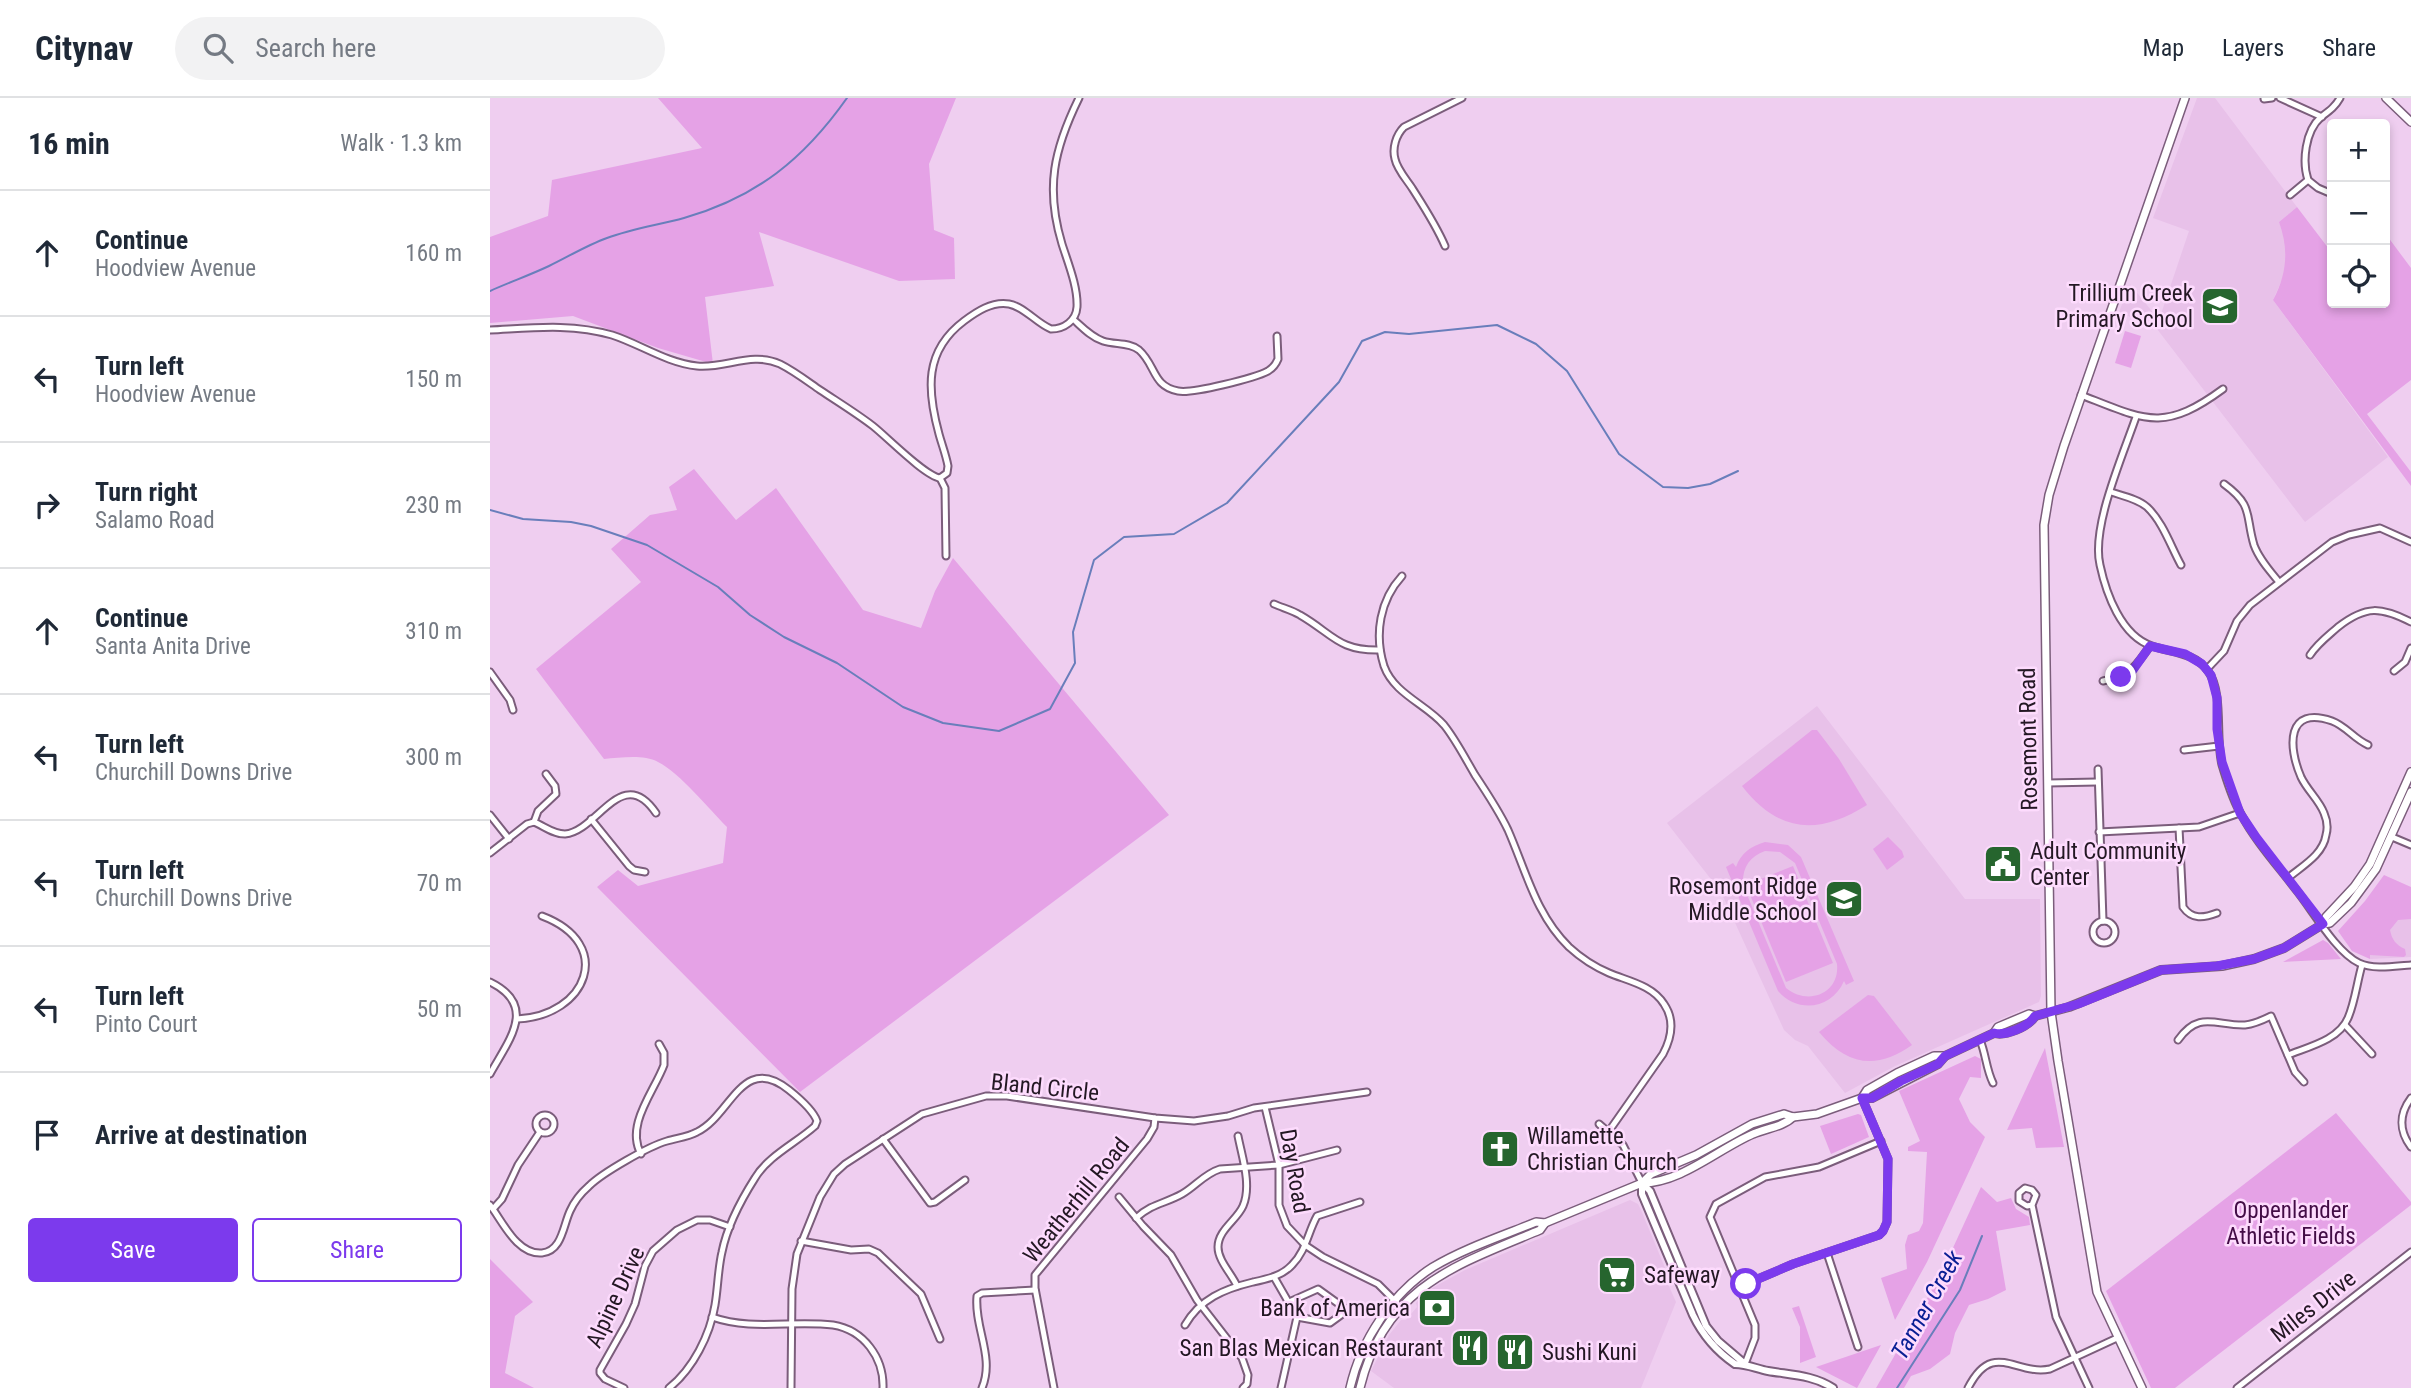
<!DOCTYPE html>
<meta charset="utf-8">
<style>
body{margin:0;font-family:"Roboto Condensed",sans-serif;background:#f2f2f3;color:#1f2937}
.controls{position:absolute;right:21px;top:21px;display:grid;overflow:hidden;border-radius:7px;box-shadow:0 4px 10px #0003}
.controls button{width:63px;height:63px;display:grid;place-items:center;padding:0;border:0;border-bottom:2px solid #e0e1e3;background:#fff;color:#1f2937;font:35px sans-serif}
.stop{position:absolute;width:21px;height:21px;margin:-16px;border:5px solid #7c3aed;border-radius:50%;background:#fff}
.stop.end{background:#7c3aed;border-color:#fff;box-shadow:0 2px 7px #0008}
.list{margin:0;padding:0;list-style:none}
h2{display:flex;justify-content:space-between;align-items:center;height:91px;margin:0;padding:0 28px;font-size:30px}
h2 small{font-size:23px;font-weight:400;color:#747a83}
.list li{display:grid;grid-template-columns:46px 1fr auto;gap:21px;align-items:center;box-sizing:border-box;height:126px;padding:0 28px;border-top:2px solid #e0e1e3}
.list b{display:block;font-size:26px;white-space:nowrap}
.list p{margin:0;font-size:23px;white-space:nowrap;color:#747a83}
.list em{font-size:23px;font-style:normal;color:#747a83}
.actions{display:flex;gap:14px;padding:21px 28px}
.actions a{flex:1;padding:16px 0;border:2px solid #7c3aed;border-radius:7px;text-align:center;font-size:24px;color:#7c3aed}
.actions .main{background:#7c3aed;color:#fff}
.icon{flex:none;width:38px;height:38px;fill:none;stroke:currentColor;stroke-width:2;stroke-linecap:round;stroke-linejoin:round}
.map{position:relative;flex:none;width:1921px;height:1290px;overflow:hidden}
header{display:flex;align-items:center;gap:42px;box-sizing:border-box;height:98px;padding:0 35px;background:#fff;border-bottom:2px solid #e0e1e3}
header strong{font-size:33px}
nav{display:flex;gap:38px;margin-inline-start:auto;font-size:24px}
.search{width:490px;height:63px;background:#f2f2f3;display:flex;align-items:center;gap:18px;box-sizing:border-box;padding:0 24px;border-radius:38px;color:#747a83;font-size:26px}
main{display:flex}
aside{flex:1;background:#fff}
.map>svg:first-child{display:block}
.built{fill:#e8c1e9}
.green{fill:#e5a2e6;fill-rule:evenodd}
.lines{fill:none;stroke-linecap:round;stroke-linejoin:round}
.stream{stroke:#697ebb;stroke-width:2}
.minor-casing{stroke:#7b5d7b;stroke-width:9}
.tertiary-casing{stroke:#7b5d7b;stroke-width:10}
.secondary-casing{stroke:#7b5d7b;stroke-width:10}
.minor{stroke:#fff;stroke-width:5}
.tertiary{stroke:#fff;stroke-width:6}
.secondary{stroke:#fff;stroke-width:7}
.route{stroke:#7c3aed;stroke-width:9}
.labels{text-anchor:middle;stroke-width:5;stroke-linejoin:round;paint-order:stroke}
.poi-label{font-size:23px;fill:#241824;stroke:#fddbfd;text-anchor:end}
.street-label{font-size:23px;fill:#241824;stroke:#fddbfd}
.park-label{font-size:23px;fill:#430c46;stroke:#fddbfd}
.water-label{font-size:24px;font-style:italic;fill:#0a1f94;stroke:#fddbfd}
</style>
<header>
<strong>Citynav</strong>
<div class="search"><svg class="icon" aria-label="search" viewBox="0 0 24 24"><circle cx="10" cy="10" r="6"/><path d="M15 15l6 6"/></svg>Search here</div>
<nav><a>Map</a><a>Layers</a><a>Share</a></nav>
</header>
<main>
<aside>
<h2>16 min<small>Walk · 1.3 km</small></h2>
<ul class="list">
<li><svg class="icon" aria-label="ahead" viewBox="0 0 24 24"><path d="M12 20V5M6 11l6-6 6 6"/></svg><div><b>Continue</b><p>Hoodview Avenue</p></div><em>160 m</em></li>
<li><svg class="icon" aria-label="left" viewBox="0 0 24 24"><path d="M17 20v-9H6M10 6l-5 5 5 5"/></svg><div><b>Turn left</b><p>Hoodview Avenue</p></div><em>150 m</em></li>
<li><svg class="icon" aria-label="right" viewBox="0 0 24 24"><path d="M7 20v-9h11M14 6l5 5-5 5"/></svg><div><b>Turn right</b><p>Salamo Road</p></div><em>230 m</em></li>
<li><svg class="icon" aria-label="ahead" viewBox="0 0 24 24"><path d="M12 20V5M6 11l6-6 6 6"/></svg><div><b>Continue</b><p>Santa Anita Drive</p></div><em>310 m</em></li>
<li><svg class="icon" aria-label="left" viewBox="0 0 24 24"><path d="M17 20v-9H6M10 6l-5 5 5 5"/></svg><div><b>Turn left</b><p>Churchill Downs Drive</p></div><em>300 m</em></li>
<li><svg class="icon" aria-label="left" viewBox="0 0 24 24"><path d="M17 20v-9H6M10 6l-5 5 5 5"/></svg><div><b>Turn left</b><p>Churchill Downs Drive</p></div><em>70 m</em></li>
<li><svg class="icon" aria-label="left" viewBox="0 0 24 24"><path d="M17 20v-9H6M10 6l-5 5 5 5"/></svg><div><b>Turn left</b><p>Pinto Court</p></div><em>50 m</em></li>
<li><svg class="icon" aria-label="arrive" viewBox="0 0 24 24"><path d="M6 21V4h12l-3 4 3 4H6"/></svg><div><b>Arrive at destination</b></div></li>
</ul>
<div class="actions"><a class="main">Save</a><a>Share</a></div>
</aside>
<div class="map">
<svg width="1921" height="1290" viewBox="0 0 1921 1290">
<rect width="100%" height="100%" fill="#efcef0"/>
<g class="built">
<path d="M1707 0H1725L1807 109 1789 124 1795 140 1796 161 1794 177 1783 202 1898 359 1815 424 1667 231 1629 214 1640 186 1669 222 1699 133 1663 120Z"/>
<path d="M1327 608 1475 801H1550L1551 898 1549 904 1405 968 1355 995 1318 948 1305 942 1294 932 1231 794 1177 725Z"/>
<path d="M1921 807V859L1880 861 1877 809Z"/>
<path d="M1140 1102 1148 1106 1151 1112 1178 1177V1186L1186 1204 1151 1290H904L881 1273 899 1237 911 1222H916L927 1209 926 1205 929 1201 944 1189 975 1172Z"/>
</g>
<g class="green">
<path d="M168 0H466L439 66 444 132 464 140 465 181 409 183 269 134 284 188 215 199 223 266 168 250 83 218 0 225V139L58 118 62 82 212 50Z"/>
<path d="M1807 109 1842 155V205H1895V135L1921 170V282L1877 316 1921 374V388L1783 202C1797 176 1799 151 1789 124Z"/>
<path d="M1635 233 1651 238 1641 270 1625 265Z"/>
<path d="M204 371 246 422 286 390 373 512 431 530 445 493 463 460 679 717 310 994 107 789 128 772 148 788 233 765 237 729C219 711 190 675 168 664 153 656 130 660 114 661L46 571 151 484 121 451 160 417 187 412 179 389Z"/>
<path d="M1322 632H1327L1349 661 1377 707C1329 737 1289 736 1252 688Z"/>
<path d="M1398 739 1412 753 1414 759 1397 772 1383 751Z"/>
<path d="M1275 744 1298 747 1311 759 1364 883 1356 887 1354 883C1342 911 1308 916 1288 893L1236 769 1243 765 1246 769C1251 755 1261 748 1275 744ZM1275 753 1290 754 1305 765 1347 866C1350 896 1318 908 1296 890L1253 787C1252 770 1259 759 1275 753Z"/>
<path d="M1303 768 1343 865 1296 884 1256 787Z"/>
<path d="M1894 777 1921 789V821L1908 822 1900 832C1902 842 1906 847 1915 851L1916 857 1914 859 1880 857V861L1862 853 1848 833 1875 803Z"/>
<path d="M1833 842 1838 845 1851 861 1793 864Z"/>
<path d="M1378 897 1384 898 1422 947C1387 972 1357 968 1329 934Z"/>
<path d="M1555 950 1574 1049 1546 1050 1542 1030 1517 1032Z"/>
<path d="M1485 958 1491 961V980L1480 979 1469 1001 1480 1024 1495 1039 1437 1164 1405 1222 1391 1180 1417 1171 1415 1147 1418 1137 1429 1133 1433 1125 1437 1054 1418 1053V1049L1430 1043 1409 993Z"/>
<path d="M1846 1015 1921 1104V1107L1685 1290H1661L1616 1193Z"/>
<path d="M1368 1016 1371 1017 1379 1039 1341 1056 1330 1028Z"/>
<path d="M1491 1089 1507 1104 1521 1100 1526 1111 1539 1119 1540 1127 1506 1133 1516 1192 1498 1201 1479 1207 1465 1235 1460 1256 1440 1271 1421 1278 1414 1290H1386L1450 1178Z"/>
<path d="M0 1161 43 1204 25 1218 15 1275 44 1290H0Z"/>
<path d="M1309 1208 1326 1259 1310 1265V1229L1302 1210Z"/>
<path d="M1391 1247 1367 1290 1326 1269Z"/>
</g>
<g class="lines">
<g class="stream">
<path d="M0 193C20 184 40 177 59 168 78 159 97 147 117 140 142 131 168 127 194 120 267 99 314 61 357 0"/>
<path d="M0 412 33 421 81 424 101 428 157 447 228 489 260 517 294 539 347 565 413 609 453 625 509 633 560 611 585 565 583 534 604 462 634 439 684 436 737 405 849 284 872 243 895 234 919 236 1007 227 1046 246 1077 273 1129 356 1173 389 1198 390 1220 386 1248 373"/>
<path d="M1407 1290 1470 1192 1492 1138"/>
</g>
<g class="minor-casing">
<g id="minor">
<path d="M1790 0 1832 19"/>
<path d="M1774 1 1782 0"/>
<path d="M1818 82C1812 64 1815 33 1831 19 1839 13 1845 9 1850 0"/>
<path d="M1818 82 1828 90 1842 96"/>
<path d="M1800 97 1818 82"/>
<path d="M955 148C946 127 934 109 922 90 916 81 907 71 905 61 902 50 906 37 914 29L972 0"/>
<path d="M583 221C592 229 601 239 613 243 625 247 639 244 649 252 666 267 662 288 688 293 702 296 765 280 778 273 783 270 786 266 788 261L787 238"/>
<path d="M0 232C41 230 81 225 122 237 150 246 177 265 207 268 235 271 262 253 290 266 304 273 317 283 330 292 348 304 366 315 383 328 397 339 435 378 450 380"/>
<path d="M1591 297C1655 322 1673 335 1733 291"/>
<path d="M1646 319C1633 357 1601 429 1610 467 1616 495 1631 538 1662 548 1682 555 1704 554 1718 573 1734 595 1725 639 1732 667 1737 683 1742 701 1751 716 1766 744 1788 768 1807 793 1823 813 1846 854 1869 865 1884 872 1905 868 1921 867"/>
<path d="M450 380 457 375 458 368C456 357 452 347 449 336 437 292 434 253 474 223 486 214 502 203 519 206 535 209 546 225 561 231 574 231 586 223 587 209 588 189 578 165 572 146 555 90 564 51 589 0"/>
<path d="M450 380 455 390 456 458"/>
<path d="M1734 386C1764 408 1755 417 1764 447 1769 461 1780 473 1789 484"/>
<path d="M1621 394C1633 398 1648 401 1657 409 1673 424 1681 449 1691 467"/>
<path d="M912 478C890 502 884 536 894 568 904 596 936 606 954 627 966 642 975 660 985 677 997 695 1009 713 1018 732 1036 773 1046 817 1079 849 1091 860 1105 869 1119 875 1138 883 1162 887 1174 906 1185 922 1182 939 1173 956L1119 1033"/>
<path d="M784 506C793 510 802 512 810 517 843 536 848 553 890 552"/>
<path d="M1820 557C1828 545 1838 538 1848 529 1876 507 1891 509 1921 524"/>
<path d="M1717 571 1734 553 1747 523 1760 507 1842 444 1859 437 1890 430 1921 444"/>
<path d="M1904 573 1915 564 1921 550"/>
<path d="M0 574 20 602 23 612"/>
<path d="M1613 583C1642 577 1644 570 1660 548"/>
<path d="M1694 652 1729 648"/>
<path d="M1608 671 1613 823"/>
<path d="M1558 685 1607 684"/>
<path d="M0 717 19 741"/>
<path d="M101 721 139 768 144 772 155 774"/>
<path d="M44 724C54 728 63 736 75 736 108 733 132 665 166 715"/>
<path d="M44 724 48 713 66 696 65 688 56 676"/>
<path d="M1689 730 1693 809C1702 822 1714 820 1727 815"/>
<path d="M1609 734 1709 729 1750 715"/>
<path d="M1902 739 1921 747"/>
<path d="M0 755 37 726 44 724"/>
<path d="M1798 780C1812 768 1833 757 1836 737 1838 730 1837 722 1834 715 1829 702 1817 692 1811 679 1798 649 1796 607 1842 623 1856 628 1864 641 1878 647"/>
<circle cx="1614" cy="834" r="11"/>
<path d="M0 884C49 908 18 943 0 976"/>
<path d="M27 921C97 918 126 846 52 818"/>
<path d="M1855 927 1882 956"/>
<path d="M1490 942C1496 956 1496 971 1503 985"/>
<path d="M1688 942C1709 912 1726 928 1755 927 1764 926 1773 922 1781 918L1805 974 1814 984"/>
<path d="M1798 957C1818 949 1849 942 1858 920 1865 904 1867 884 1872 867"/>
<path d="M1921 1000C1909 1016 1909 1033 1921 1049"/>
<path d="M775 1009 789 1067V1107L797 1128 815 1147 833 1159 888 1186 907 1205"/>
<circle cx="55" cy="1026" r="9"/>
<path d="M1109 1026 1133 1047 1152 1085"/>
<path d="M393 1041 440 1105 445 1104 475 1082"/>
<path d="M151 1056C135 1027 164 994 174 967V955L169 946"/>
<path d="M629 1099 653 1128 681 1157 707 1202 752 1260 758 1277 757 1286 753 1290"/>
<path d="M0 1107C13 1124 27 1157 52 1155 72 1153 73 1128 80 1113 84 1104 91 1095 99 1088 112 1075 159 1048 177 1043 187 1040 198 1039 207 1034 241 1018 252 954 299 992 309 1000 323 1012 327 1023L325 1028C306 1045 278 1058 265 1080 251 1102 237 1129 232 1154 228 1171 228 1189 225 1207 220 1237 203 1271 179 1290"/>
<path d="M1542 1107 1537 1108 1529 1103V1095L1535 1090 1542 1092 1546 1097 1542 1107 1566 1219 1599 1290"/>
<path d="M3 1111 12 1101 28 1067 50 1034"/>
<path d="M646 1120C663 1105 674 1106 692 1096 706 1088 714 1076 730 1071L789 1067 847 1052"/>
<path d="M311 1143 361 1152 379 1151 388 1155 431 1196 450 1241"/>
<path d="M1337 1155 1368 1249"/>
<path d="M784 1179 807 1219 791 1290"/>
<path d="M747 1188C742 1176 728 1163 728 1149 728 1132 747 1122 753 1108 762 1087 752 1059 748 1038"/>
<path d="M1249 1189 1303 1166 1389 1137 1393 1133 1397 1124 1398 1061 1372 1000"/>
<path d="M799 1204 828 1191 853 1209 851 1217 840 1225 807 1219"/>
<path d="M222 1219C262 1233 302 1222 343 1227 374 1232 394 1260 393 1290"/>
<path d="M695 1227C710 1201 734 1191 763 1184 777 1181 792 1178 802 1167 816 1153 818 1134 827 1118L870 1104"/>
<path d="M1255 1266 1265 1240V1227L1220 1119 1226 1106 1275 1079 1329 1069 1391 1043"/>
<path d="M134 1290 115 1281 110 1275V1272L136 1226 145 1206 155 1168 163 1153 187 1132 207 1122H220L240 1129"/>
<path d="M301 1290 302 1191 307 1156 330 1099 344 1076 355 1066 432 1016 496 998H517L665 1020 704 1023 738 1018 764 1010 877 994"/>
<path d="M492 1290C505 1259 484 1230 487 1198L492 1195 545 1192"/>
<path d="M564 1290 545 1190V1177L657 1041 664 1029 665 1020"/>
<path d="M1478 1290C1503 1241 1525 1278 1560 1271L1627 1240"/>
<path d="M1747 1290 1921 1154"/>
</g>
</g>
<g class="tertiary-casing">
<g id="tertiary">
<path d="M1152 1085V1096L1203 1217C1213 1238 1226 1253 1245 1266 1257 1266 1267 1271 1278 1273 1301 1277 1323 1277 1343 1290"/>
<path d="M1152 1085 1160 1093 1216 1228 1228 1243 1255 1266"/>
</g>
</g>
<g class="secondary-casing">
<g id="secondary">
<path d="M1896 0 1921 24"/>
<path d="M1833 826 1836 819 1864 789 1880 766 1921 674"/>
<path d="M1504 935C1516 938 1538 929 1545 918"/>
<path d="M1372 1000 1377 992 1407 975 1444 958H1455L1504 935 1508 929 1539 916 1545 918 1579 909 1671 872 1732 868 1764 861 1794 850 1833 826 1840 825 1861 805 1886 771 1921 694"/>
<path d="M1152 1085C1191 1085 1228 1051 1263 1036 1276 1030 1293 1029 1303 1019"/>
<path d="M860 1290C871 1242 902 1195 943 1169 975 1150 1012 1138 1046 1124L1055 1125"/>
<path d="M870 1290C894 1189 966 1167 1050 1132L1055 1125 1152 1085 1161 1076 1206 1057 1262 1026 1294 1016 1303 1019 1327 1016 1372 1000H1382L1448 966 1455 958"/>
<path d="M1652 1290 1607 1194 1568 963 1561 914 1554 427 1559 397 1574 348 1695 0"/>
</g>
</g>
<use href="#minor" class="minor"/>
<use href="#tertiary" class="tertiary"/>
<use href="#secondary" class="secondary"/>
</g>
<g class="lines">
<path class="route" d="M1256 1186 1303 1166 1389 1137 1393 1133 1397 1124 1398 1061 1372 1000H1382L1411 983 1448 966 1455 958 1504 935C1516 938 1538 929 1545 918L1588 906 1671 872 1727 868 1764 861 1794 850 1833 826 1766 739 1750 715 1732 664 1727 631V600L1721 577 1712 566 1695 556 1660 548 1643 572 1631 579"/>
</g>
<defs>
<g id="school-square" transform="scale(2.0125)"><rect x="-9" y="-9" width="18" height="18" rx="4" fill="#26652e" stroke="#fddbfd"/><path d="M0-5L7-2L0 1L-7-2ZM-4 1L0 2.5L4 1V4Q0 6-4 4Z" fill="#fff"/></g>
<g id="civic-square" transform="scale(2.0125)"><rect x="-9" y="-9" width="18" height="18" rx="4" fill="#26652e" stroke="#fddbfd"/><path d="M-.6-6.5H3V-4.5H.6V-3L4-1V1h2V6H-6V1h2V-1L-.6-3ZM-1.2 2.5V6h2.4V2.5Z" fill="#fff"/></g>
<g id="church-square" transform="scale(2.0125)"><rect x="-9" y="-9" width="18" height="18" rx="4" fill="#26652e" stroke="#fddbfd"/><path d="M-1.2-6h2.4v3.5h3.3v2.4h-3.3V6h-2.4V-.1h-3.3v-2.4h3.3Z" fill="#fff"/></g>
<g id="supermarket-square" transform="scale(2.0125)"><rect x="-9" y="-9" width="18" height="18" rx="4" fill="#26652e" stroke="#fddbfd"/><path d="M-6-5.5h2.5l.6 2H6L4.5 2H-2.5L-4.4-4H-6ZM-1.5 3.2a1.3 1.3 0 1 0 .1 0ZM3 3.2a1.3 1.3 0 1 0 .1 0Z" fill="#fff"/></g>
<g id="bank-square" transform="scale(2.0125)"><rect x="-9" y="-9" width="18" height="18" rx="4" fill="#26652e" stroke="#fddbfd"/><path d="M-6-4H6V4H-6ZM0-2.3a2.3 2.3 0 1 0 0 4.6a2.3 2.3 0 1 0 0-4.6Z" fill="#fff"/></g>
<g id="restaurant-square" transform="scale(2.0125)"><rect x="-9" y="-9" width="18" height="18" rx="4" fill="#26652e" stroke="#fddbfd"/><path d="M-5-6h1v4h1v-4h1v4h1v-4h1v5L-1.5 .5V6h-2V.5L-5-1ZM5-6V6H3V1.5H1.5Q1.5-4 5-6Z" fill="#fff"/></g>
</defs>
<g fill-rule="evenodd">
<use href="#school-square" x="1730" y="208"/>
<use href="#civic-square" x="1513" y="766"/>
<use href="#school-square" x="1354" y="801"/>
<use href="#church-square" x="1010" y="1051"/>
<use href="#supermarket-square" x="1127" y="1177"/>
<use href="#bank-square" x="947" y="1210"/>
<use href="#restaurant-square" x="980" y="1250"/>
<use href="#restaurant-square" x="1025" y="1254"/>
</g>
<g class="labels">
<g class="poi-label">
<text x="1703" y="203">Trillium Creek<tspan x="1703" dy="26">Primary School</tspan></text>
<text x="1540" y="761" text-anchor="start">Adult Community<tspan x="1540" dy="26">Center</tspan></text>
<text x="1327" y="796">Rosemont Ridge<tspan x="1327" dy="26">Middle School</tspan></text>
<text x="1037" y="1046" text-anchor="start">Willamette<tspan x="1037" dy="26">Christian Church</tspan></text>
<text x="1154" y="1185" text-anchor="start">Safeway</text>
<text x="920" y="1218">Bank of America</text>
<text x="953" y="1258">San Blas Mexican Restaurant</text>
<text x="1052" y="1262" text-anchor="start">Sushi Kuni</text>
</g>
<g class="street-label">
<text transform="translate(1538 641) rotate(-91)" y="8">Rosemont Road</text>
<text transform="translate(555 989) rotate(6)" y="8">Bland Circle</text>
<text transform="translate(805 1073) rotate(80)" y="8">Day Road</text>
<text transform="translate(586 1102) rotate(-51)" y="8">Weatherhill Road</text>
<text transform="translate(125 1199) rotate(-65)" y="8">Alpine Drive</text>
<text transform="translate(1823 1208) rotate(-38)" y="8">Miles Drive</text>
</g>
<g class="park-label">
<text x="1801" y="1120">Oppenlander<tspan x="1801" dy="26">Athletic Fields</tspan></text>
</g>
<g class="water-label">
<text transform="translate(1437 1207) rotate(-61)" y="8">Tanner Creek</text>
</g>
</g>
</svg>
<div class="controls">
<button>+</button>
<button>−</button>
<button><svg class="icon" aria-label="locate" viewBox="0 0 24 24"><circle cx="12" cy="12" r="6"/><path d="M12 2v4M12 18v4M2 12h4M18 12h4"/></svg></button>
</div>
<div class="stop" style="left:1256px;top:1186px"></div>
<div class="stop end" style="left:1631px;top:579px"></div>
</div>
</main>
